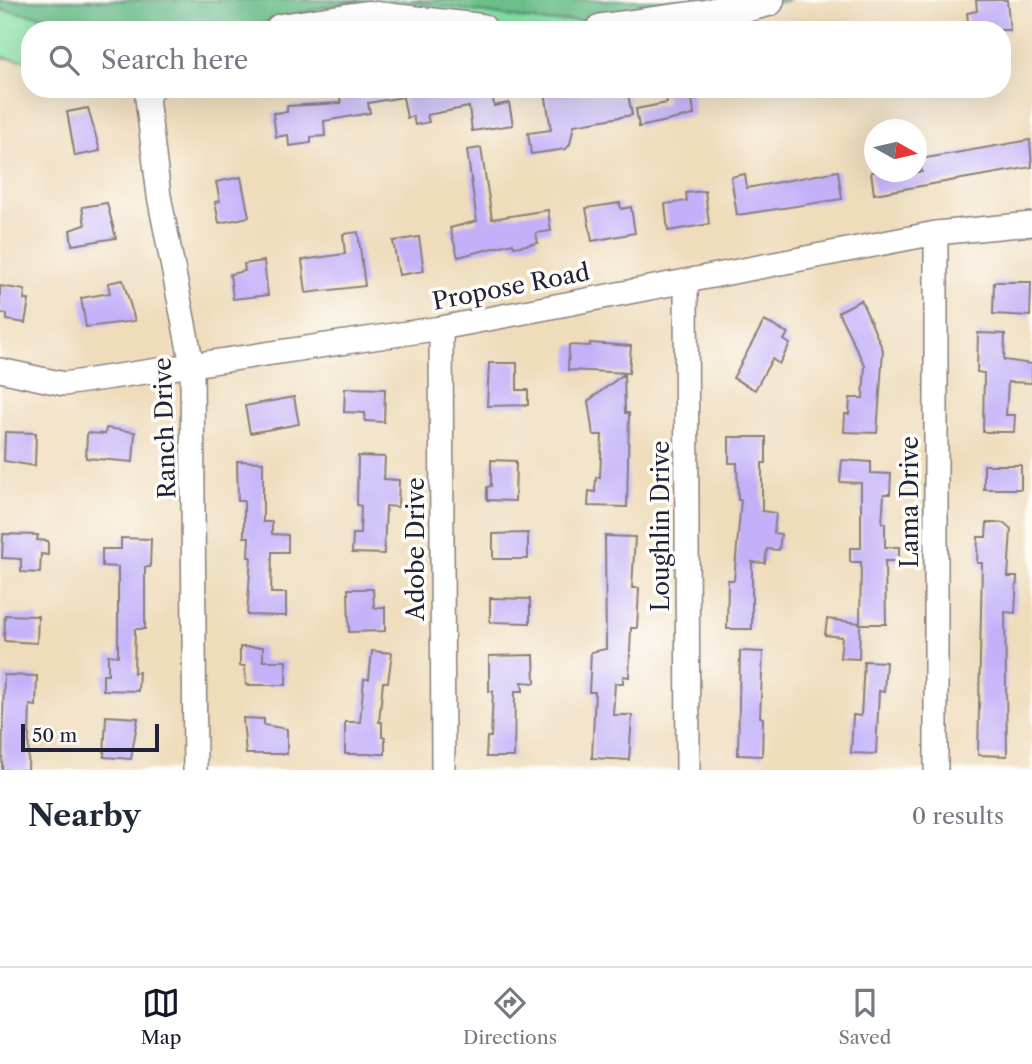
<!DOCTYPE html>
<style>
body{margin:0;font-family:"Libre Caslon Text",serif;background:#f2f2f3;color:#1f2937}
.compass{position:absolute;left:864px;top:119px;width:63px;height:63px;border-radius:50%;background:#fff;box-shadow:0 7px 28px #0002;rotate:98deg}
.scale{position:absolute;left:21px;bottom:18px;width:138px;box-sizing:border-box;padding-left:7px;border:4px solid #22223b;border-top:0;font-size:19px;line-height:24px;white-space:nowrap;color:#22223b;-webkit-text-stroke:5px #fdfcf7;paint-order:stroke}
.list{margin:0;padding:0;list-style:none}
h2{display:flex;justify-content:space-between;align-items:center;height:91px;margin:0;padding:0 28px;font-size:30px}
h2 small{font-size:23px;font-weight:400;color:#747a83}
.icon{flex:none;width:38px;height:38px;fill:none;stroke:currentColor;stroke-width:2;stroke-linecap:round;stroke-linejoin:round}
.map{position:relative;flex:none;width:1032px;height:770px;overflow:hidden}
.search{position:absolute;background:#fff;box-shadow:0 7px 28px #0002;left:21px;right:21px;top:21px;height:77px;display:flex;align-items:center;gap:18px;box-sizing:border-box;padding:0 24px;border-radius:28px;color:#747a83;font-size:26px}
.sheet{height:196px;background:#fff}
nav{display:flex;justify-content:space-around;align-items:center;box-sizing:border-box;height:98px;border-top:2px solid #e0e1e3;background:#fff;font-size:19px;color:#747a83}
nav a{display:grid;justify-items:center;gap:4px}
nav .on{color:#111827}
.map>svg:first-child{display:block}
.green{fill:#86e0a6;stroke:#548170;stroke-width:2}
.forest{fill:#6cbe8b;stroke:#477063;stroke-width:2}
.building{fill:#c3b0f9}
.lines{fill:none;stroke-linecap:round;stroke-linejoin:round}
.street-casing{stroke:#887f7b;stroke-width:26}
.secondary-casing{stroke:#887f7b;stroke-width:35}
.street{stroke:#fff;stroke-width:23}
.secondary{stroke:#fff;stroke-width:32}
.labels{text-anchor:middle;stroke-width:7;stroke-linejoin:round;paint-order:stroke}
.street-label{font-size:24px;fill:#22223b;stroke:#fdfcf7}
</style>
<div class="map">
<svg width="1032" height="770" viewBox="0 0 1032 770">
<rect width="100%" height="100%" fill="#fdfcf7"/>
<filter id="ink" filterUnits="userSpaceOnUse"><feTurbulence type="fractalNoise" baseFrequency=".0143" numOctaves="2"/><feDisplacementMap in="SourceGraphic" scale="14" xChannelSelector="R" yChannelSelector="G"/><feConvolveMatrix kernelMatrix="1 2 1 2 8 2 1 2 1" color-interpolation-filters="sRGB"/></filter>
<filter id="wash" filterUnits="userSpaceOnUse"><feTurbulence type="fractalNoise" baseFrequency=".00686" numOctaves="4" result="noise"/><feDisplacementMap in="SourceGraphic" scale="28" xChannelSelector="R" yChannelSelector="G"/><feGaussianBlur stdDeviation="1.57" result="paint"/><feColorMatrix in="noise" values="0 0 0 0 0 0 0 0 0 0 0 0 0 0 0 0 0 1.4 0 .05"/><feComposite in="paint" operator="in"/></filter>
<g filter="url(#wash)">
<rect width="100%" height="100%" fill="#efdcbb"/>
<path class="green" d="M0 0H789L667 30H30V61L0 57Z"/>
<g class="forest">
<path d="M0 0H367C319 3 273 26 225 30 150 35 74 20 0 10Z"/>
<path d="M402 0H703L643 17 545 22Z"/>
</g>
<g id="blocks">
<g class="building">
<path d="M976 0H1007L1010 30H969L967 13 977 11Z"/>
<path d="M338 89H442L443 95 492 89 494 106 509 103 513 125 472 131 469 107 427 115 429 122 415 125 413 116 407 118 403 97 368 103 370 113 324 121 325 136 311 137V143L289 146 288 135 276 137 273 113 287 112V106L341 103Z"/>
<path d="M560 89H627L632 115 574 125 570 144 566 149 531 154 528 133 551 130 545 92Z"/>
<path d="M664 89H691L694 115 639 127 636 109 667 103Z"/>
<path d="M88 108 100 151 75 156 67 112Z"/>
<path d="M1030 140 1032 167 874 194 871 172H922L920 159Z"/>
<path d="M481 148 492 219 548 210 551 231 536 233 538 243 514 247 513 243 458 257 450 228 477 221 467 150Z"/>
<path d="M838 171 842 199 737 215 731 177 745 174 747 188Z"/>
<path d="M241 177 249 217 219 223 215 202 220 201 216 182Z"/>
<path d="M705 191 709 224 668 231 665 204 687 201 686 193Z"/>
<path d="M107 203 116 238 72 245 70 230 85 225 82 207Z"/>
<path d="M620 203 621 209 631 207 635 233 592 241 586 208Z"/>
<path d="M358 232 365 286 306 293 302 260 345 254 343 234Z"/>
<path d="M419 237 424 271 399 275 393 241Z"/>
<path d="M264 261 268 295 233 299 230 274 245 271 244 264Z"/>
<path d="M123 280 135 321 86 327 81 298 110 293 108 283Z"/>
<path d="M994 282H1031L1030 316 993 314Z"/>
<path d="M0 286 25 290 24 300H29L25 323 7 320V314L0 313Z"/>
<path d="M861 300 883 350 877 433 844 432 845 414H849L850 398H863L865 366 838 312Z"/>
<path d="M764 321 788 333 784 340 790 344 779 364 772 359 755 390 733 378Z"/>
<path d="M978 333 1005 334 1004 360 1032 364V383L1008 382 1006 415H1015L1014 432H983L984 373 977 372Z"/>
<path d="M590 343 631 346 629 373 568 370 569 345 590 346Z"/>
<path d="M489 363H517V390H528V405L487 406Z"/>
<path d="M624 374 625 413H629L627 507 588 506 589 491 595 492 596 477H600L602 435H593L588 401Z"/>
<path d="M345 388 385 389 384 422 365 421V413L344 412Z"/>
<path d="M294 397 299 424 250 433 245 406Z"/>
<path d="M106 428 135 432 133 462 86 458 87 433 105 434Z"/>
<path d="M5 432 36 433 35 466 4 461Z"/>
<path d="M729 437H766V463H762V511L776 513 774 533 781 534 779 550 767 549 765 563 752 562V629H727L728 580H734L741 500H738L737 463H729Z"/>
<path d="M358 456 385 457 384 479 399 480 398 507 386 506 384 554 352 553 353 534H360L361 506 357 505Z"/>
<path d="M491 460 516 461 515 501 487 500V487L491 486Z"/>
<path d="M842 460 871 462V473L891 474 890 494H884L882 523H885V547H899V561H885L886 624H860L859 659 840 658 842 637 825 635 827 619 860 623 861 562H850V548H861V483L840 482Z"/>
<path d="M237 461 263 462V522H272V534L288 535V552H272L271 593H286V616L247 615 251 557H248L249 537H244V501H238Z"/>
<rect x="984" y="465" width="37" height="24"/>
<path d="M987 523H1004L1011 529 1008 577H1017L1015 613 1005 612 1007 756 978 755 982 563H977L978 537H986Z"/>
<path d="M528 533V559H493V534Z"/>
<path d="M3 534 38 535 37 540 48 541V555L41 554 40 573 21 572V559L2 558Z"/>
<path d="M605 536 635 537 632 588H639L637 628H631L629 677 623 676V683H615L613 715H632L629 760 592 758 595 692H589L590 673 591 652 606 649Z"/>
<path d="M121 538 151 539 150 567H145V629H135L134 673 139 672 138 691 103 690V674H108V655L118 656V567L102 566V549H121Z"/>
<path d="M348 589H373L374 608 385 607V631L349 632Z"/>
<path d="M490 598 530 599V623L490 622Z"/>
<path d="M5 615 38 616 37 643 4 641Z"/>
<path d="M240 647H263V661H286V685H246L245 666H240Z"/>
<path d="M372 651 392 653 388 682H383L379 722H382V737H385V754H345V722H360L364 679H369Z"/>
<path d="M740 651 763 652 760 717 763 718 762 756 738 755Z"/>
<path d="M534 655 535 683 522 682 523 691H515L514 757H486L487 737H491L493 691H489V656Z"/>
<path d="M864 661 886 662 884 692 879 691 876 754 851 753 853 715 861 716Z"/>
<path d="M4 675 37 676 36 706 30 705 28 770H2Z"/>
<path d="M106 716 138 718 131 759 104 757Z"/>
<path d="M243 718 264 719V725L287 729V754H246Z"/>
</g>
</g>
</g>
<g filter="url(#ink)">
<use href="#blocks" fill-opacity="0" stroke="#887f7b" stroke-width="2"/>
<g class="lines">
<g class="street-casing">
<g id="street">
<path d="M152 89 147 98 159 196 192 365 195 770"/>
<path d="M686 282 688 770"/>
<path d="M441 328 443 770"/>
<path d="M0 370 64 384 441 328 936 233 1032 224"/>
<path d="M936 770V233"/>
</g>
</g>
<g class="secondary-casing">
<g id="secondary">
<path d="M281 30 367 17 481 30"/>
<path d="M602 30 706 16 768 0"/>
</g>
</g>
<use href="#street" class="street"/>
<use href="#secondary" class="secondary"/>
</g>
</g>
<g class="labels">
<g class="street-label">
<text transform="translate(511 287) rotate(-11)" y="8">Propose Road</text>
<text transform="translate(165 428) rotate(-92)" y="8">Ranch Drive</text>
<text transform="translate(910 502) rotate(-90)" y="8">Lama Drive</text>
<text transform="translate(661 526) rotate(-90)" y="8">Loughlin Drive</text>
<text transform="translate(416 549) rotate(-90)" y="8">Adobe Drive</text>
</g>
</g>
</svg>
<svg class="compass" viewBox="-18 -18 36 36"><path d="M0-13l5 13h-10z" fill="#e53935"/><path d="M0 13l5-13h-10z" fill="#747a83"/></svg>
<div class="scale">50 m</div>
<div class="search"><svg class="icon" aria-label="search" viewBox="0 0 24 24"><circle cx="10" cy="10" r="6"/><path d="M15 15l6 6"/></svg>Search here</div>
</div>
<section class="sheet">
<h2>Nearby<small>0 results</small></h2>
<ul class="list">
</ul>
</section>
<nav>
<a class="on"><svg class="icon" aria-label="map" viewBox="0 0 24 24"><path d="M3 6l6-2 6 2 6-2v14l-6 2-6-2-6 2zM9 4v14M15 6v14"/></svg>Map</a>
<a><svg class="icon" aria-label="directions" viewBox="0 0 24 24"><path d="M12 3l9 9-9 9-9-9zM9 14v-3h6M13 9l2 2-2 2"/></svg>Directions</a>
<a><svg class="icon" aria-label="saved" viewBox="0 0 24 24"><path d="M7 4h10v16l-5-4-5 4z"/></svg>Saved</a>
</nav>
